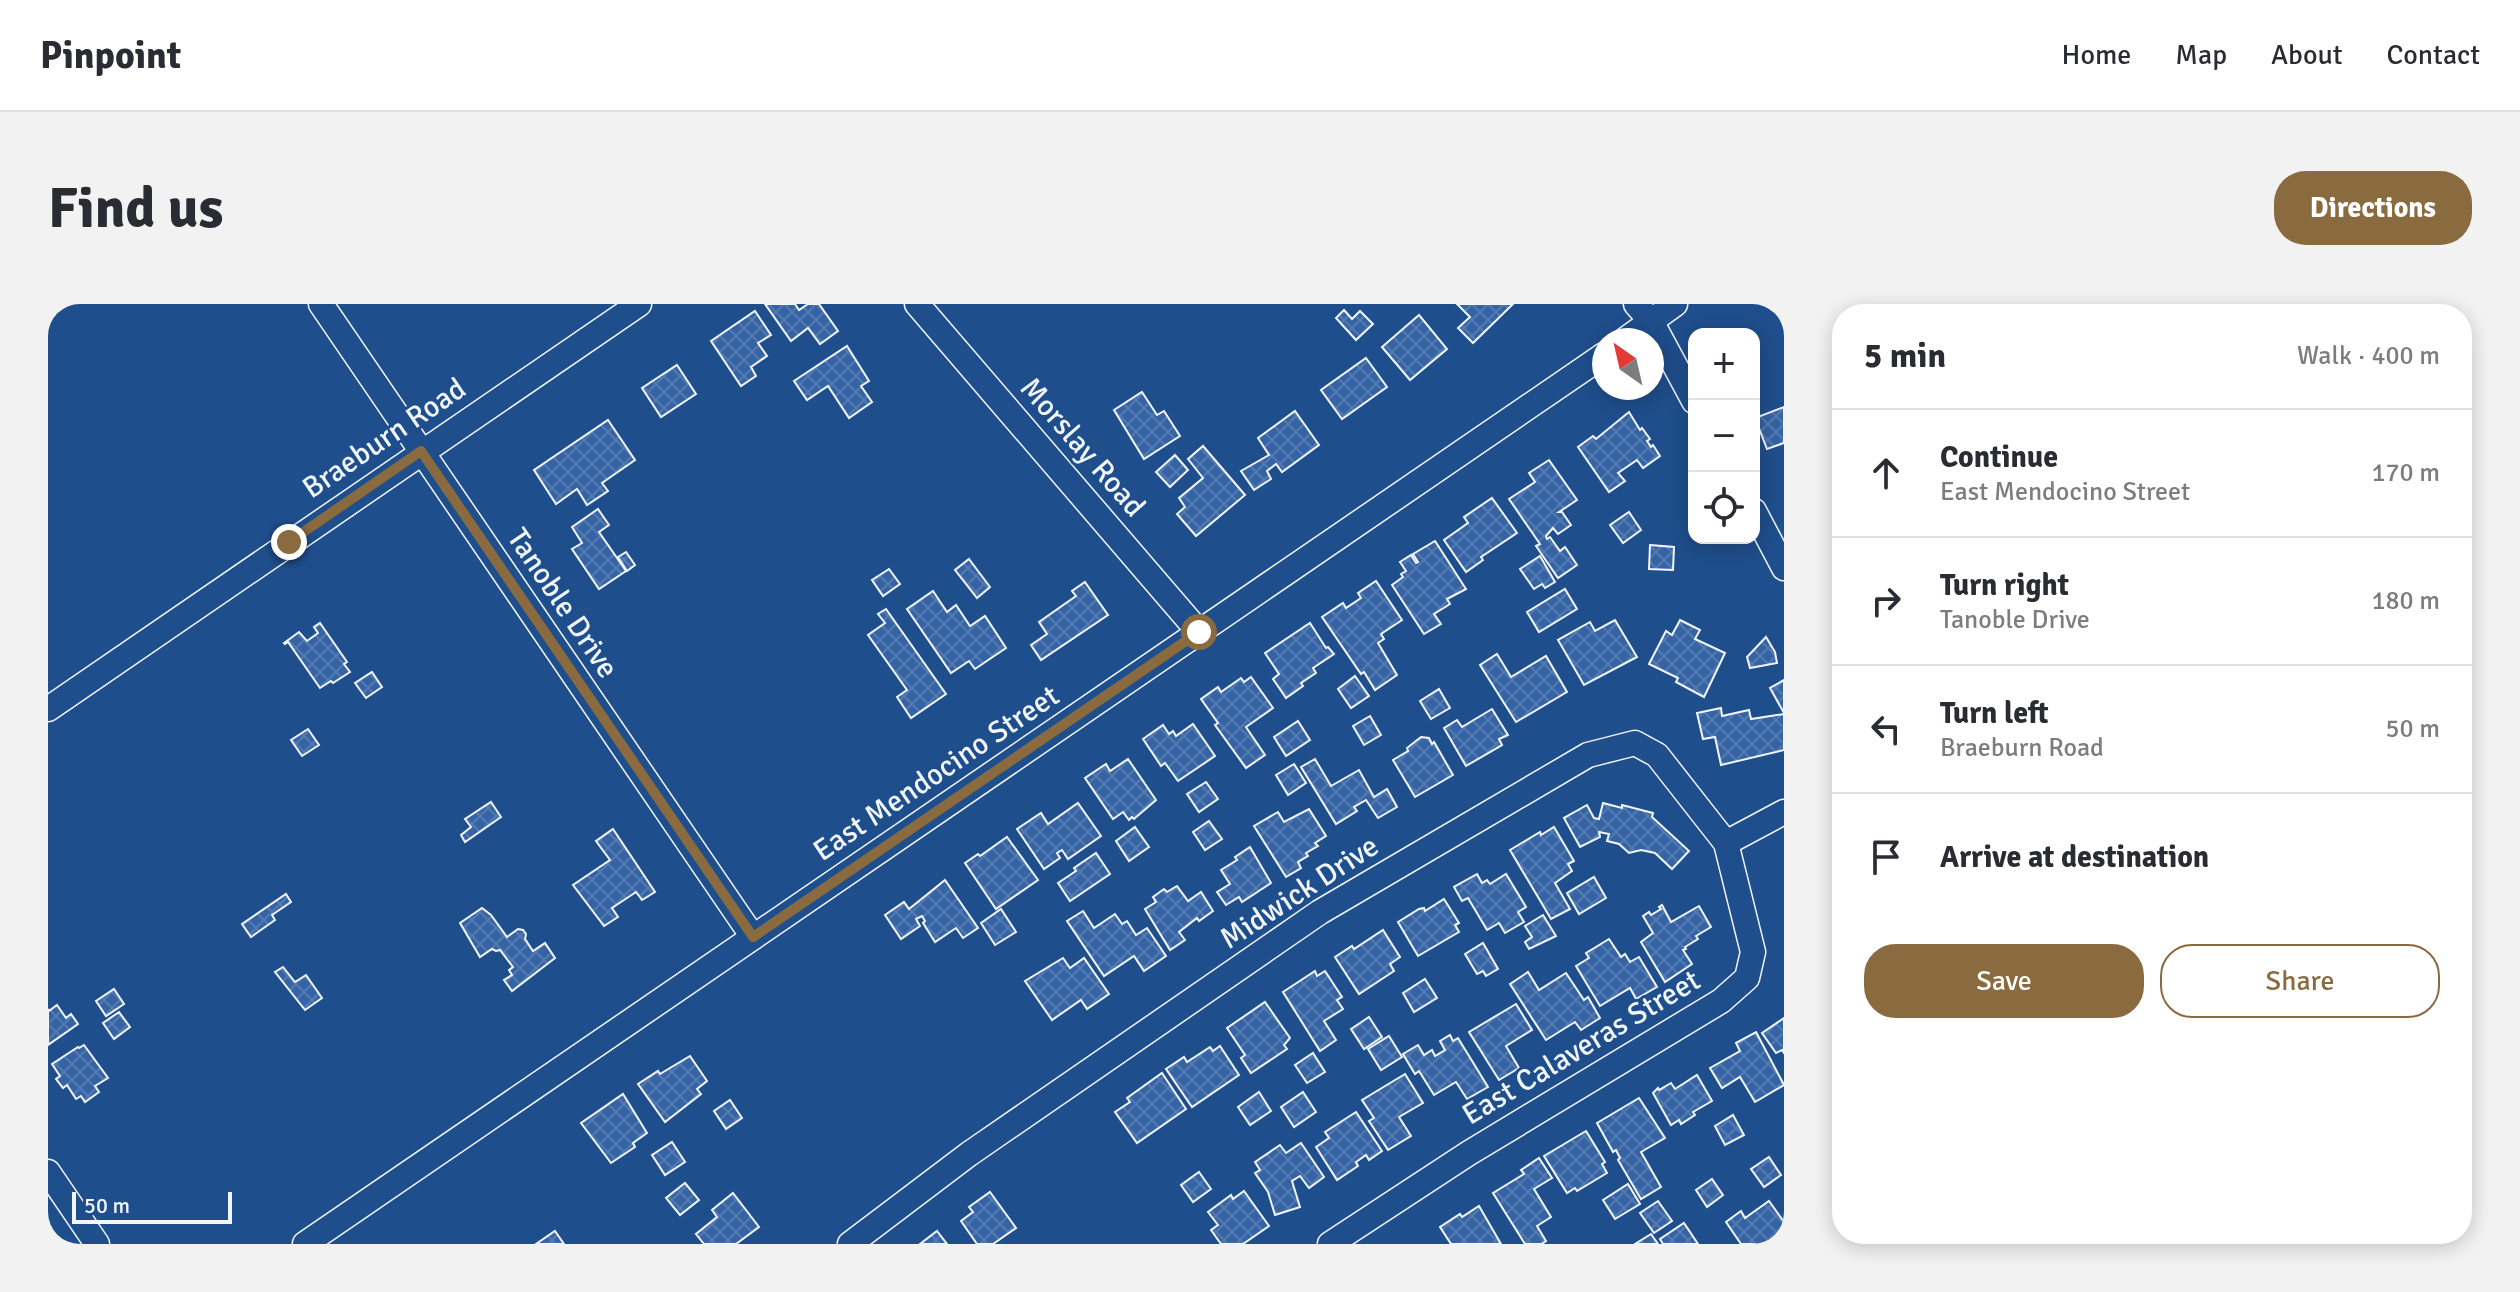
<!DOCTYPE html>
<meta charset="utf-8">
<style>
body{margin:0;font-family:Signika,sans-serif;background:#f2f2f3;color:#2b2b33}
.controls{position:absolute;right:24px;top:24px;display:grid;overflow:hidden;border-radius:16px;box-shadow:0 4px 20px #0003}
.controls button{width:72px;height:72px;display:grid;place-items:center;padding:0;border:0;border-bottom:2px solid #e1e1e2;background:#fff;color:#2b2b33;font:40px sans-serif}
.compass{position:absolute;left:1544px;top:24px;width:72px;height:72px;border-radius:50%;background:#fff;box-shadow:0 4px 20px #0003;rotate:326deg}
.scale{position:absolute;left:24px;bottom:20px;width:160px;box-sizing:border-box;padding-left:8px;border:4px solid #f2f6ff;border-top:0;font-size:22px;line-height:28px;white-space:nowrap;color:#f2f6ff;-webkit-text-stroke:6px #1f4e8c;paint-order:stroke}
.stop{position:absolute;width:24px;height:24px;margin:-18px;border:6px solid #8a6a3f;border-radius:50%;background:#fff}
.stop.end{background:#8a6a3f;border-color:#fff;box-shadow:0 2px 8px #0008}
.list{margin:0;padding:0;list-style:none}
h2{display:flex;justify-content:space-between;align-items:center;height:104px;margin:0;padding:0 32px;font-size:34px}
h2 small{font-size:26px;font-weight:400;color:#7c7c81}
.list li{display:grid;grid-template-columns:52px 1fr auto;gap:24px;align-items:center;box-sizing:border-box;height:128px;padding:0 32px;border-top:2px solid #e1e1e2}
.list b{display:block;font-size:30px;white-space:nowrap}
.list p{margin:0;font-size:26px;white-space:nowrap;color:#7c7c81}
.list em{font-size:26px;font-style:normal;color:#7c7c81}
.actions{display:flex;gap:16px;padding:24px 32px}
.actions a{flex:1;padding:18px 0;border:2px solid #8a6a3f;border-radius:32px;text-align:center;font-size:28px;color:#8a6a3f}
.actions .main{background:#8a6a3f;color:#fff}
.icon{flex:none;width:44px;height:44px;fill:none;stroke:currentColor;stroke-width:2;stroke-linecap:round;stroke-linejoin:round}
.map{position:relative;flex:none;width:1736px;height:940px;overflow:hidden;border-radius:32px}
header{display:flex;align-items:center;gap:48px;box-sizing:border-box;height:112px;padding:0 40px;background:#fff;border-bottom:2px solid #e1e1e2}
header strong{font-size:38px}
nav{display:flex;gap:44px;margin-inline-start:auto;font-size:28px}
.intro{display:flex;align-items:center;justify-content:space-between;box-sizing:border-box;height:192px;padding:0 48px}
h1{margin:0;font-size:56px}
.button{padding:20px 36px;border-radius:32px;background:#8a6a3f;color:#fff;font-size:28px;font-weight:700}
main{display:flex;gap:48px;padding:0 48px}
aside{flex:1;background:#fff;border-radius:32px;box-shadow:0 4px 20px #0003}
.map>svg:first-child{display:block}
.building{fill:url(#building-cross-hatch);stroke:#f2f6ff;stroke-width:2}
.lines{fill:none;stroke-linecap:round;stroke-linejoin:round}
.minor-casing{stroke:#f2f6ff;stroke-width:27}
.minor{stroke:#1f4e8c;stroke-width:24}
.route{stroke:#8a6a3f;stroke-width:10}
.labels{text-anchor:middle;stroke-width:6;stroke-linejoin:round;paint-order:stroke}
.street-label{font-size:30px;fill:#f2f6ff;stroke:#1f4e8c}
</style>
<header>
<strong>Pinpoint</strong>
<nav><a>Home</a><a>Map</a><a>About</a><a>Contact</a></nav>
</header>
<div class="intro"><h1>Find us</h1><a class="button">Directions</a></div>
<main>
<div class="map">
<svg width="1736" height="940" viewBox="0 0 1736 940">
<defs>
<pattern id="building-cross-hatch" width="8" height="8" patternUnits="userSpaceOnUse" patternTransform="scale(2)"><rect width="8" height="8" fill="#3563a3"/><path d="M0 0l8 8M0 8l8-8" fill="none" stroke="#537ab1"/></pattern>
</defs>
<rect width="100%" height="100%" fill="#1f4e8c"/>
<g class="building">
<path d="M717 0H747L751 6 760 0H771L790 27 772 40 760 24 743 37Z"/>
<path d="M1409 0H1465L1425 39 1410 24 1422 13Z"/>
<path d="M1296 6 1304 15 1312 7 1325 20 1308 36 1288 14Z"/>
<path d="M707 7 723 31 710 39 719 52 703 63 708 72 693 82 663 37Z"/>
<path d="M1371 11 1399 45 1362 76 1334 43Z"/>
<path d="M799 42 821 77 813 82 824 98 801 114 780 82 759 96 746 77Z"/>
<path d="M1318 54 1339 83 1294 115 1273 86Z"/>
<path d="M629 61 648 90 613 113 594 84Z"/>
<path d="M1094 88 1109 111 1116 107 1132 132 1096 155 1066 106Z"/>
<path d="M1736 103V139L1719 145 1707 114Z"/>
<path d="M1247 107 1271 141 1234 168 1228 160 1219 167 1223 175 1206 186 1193 167 1221 151 1210 134Z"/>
<path d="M1581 108 1592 126 1594 124 1602 135 1599 137 1603 143 1605 141 1612 152 1595 164 1589 156 1570 169 1577 177 1561 188 1530 143 1545 132 1548 135Z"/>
<path d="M560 116 587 156 554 179 560 187 539 201 529 185 508 200 486 166Z"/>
<path d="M1155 142 1197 191 1148 232 1129 210 1137 203 1131 194 1155 174 1140 155Z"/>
<path d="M1127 151 1140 166 1122 183 1108 168Z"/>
<path d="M1501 156 1529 196 1511 208H1514L1523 221 1510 230 1505 224 1498 232 1499 235 1502 233 1512 247 1517 243 1529 261 1510 274 1488 242 1492 240 1461 195 1487 178 1481 169Z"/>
<path d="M1444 194 1469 229 1433 253 1435 256 1418 268 1396 236 1420 219 1416 213Z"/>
<path d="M550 205 561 221 551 228 578 267 551 285 524 245 534 239 524 223Z"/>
<path d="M1581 208 1593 226 1575 239 1562 221Z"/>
<path d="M1387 237 1418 285 1399 295 1402 300 1386 310 1393 320 1376 330 1344 281 1355 273 1353 270 1358 267 1352 258 1363 251 1368 259 1370 258 1365 250Z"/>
<path d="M1602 241 1626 243 1625 266 1601 265Z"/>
<path d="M578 248 587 261 579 267 570 253Z"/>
<path d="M1492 252 1507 278 1497 284 1494 280 1486 285 1472 265Z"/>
<path d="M921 255 942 283 929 294 907 266Z"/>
<path d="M841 265 852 280 835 292 824 276Z"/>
<path d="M1328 277 1354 316 1333 330 1336 335 1330 339 1349 371 1327 386 1316 368 1313 370 1274 313 1295 299 1298 304 1313 294 1310 289Z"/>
<path d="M1037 278 1060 311 993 356 983 341 999 330 991 318 1028 292 1024 287Z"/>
<path d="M1517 285 1529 305 1491 328 1479 308Z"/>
<path d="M885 287 899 308 908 301 922 322 937 312 958 344 927 365 921 357 903 369 859 305Z"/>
<path d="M838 305 898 390 863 414 849 393 859 386 820 331 837 319 830 310Z"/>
<path d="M1567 316 1589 353 1536 381 1510 336 1542 318 1547 327Z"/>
<path d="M1632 316 1652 326 1647 335 1677 349 1656 393 1628 378 1630 374 1601 360 1618 327 1624 331Z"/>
<path d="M272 319 299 358 296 360 302 368 285 379 283 377 272 384 240 338 237 340 236 339 251 328 259 337 270 329 266 323Z"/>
<path d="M1262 319 1278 344 1280 343 1286 350 1265 364 1268 369 1253 379 1255 382 1238 394 1225 375 1231 370 1217 349Z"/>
<path d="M1718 333 1727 348 1729 359 1702 364 1699 353Z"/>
<path d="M1449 350 1463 373 1498 352 1519 388 1468 418 1432 361Z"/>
<path d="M324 368 334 383 318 394 307 379Z"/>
<path d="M1307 372 1321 392 1303 404 1290 385Z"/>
<path d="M1203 373 1225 404 1198 423 1217 451 1198 464 1167 421 1170 419 1153 395 1170 383 1173 388 1193 374 1196 378Z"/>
<path d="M1736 376V409L1722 384Z"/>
<path d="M1391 385 1402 404 1383 415 1372 397Z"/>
<path d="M1673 404 1674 412 1701 406 1703 415 1736 410V446L1673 461 1667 433 1655 435 1649 409Z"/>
<path d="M1444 405 1460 431 1451 435 1454 441 1418 462 1396 424 1409 416 1414 423Z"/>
<path d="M1322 412 1333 431 1316 441 1305 422Z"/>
<path d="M1250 417 1262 436 1238 452 1226 433Z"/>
<path d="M1145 420 1167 452 1130 477 1117 459 1113 462 1095 435 1115 421 1121 430 1125 427 1128 432Z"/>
<path d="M260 425 271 441 254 452 243 436Z"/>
<path d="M1373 433 1381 434 1384 440 1386 438 1405 471 1367 493 1345 456 1360 447 1359 444Z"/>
<path d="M1080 455 1108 496 1086 515 1084 513 1081 516 1075 508 1065 515 1037 474 1058 460 1062 467Z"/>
<path d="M1267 455 1283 482 1311 466 1326 493 1339 485 1349 503 1330 514 1318 496 1306 503 1309 507 1288 520 1253 463Z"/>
<path d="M1246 460 1258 479 1240 491 1228 471Z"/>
<path d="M1158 478 1170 495 1151 508 1139 490Z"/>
<path d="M443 498 453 513 417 538 413 531 423 523 417 515Z"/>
<path d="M1030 499 1053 532 1020 555 1014 546 1009 549 1012 554 996 565 969 525 993 509 1000 520Z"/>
<path d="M1555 499 1574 504V501L1605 509 1604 513 1641 547 1624 565 1607 549 1593 546 1581 549 1571 540 1559 537 1561 530 1551 528 1552 533 1532 543 1516 514 1539 501 1546 514 1551 515Z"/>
<path d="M1261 505 1278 532 1267 539 1270 542 1258 549 1260 552 1250 558 1253 564 1238 573 1206 522 1230 508 1236 518Z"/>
<path d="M1161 517 1174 535 1157 546 1145 528Z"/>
<path d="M1087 523 1101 543 1081 557 1068 537Z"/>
<path d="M1506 523 1526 557 1520 560 1524 567 1507 579 1522 605 1503 615 1462 546 1492 528 1493 531Z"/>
<path d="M565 525 607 588 594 596 588 588 564 604 570 613 556 622 525 581 562 556 548 537Z"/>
<path d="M959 533 990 576 948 605 917 559 930 550 932 552Z"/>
<path d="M1202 543 1223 579 1194 598 1191 593 1178 601 1169 588 1182 580 1173 566 1189 556 1187 553Z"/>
<path d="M1048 549 1062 570 1022 597 1010 579 1028 567 1026 564Z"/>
<path d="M1429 570 1434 579 1439 576 1442 580 1458 570 1478 603 1470 608 1476 618 1457 629 1451 619 1439 626 1420 594 1414 597 1406 583Z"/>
<path d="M1546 573 1558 594 1531 610 1519 589Z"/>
<path d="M897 576 930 624 915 634 908 624 887 638 875 619 877 617 874 612 868 615 872 622 853 635 837 611 856 598 861 605Z"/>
<path d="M1129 582 1140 597 1153 588 1165 607 1151 617 1149 614 1131 628 1137 636 1122 646 1097 605 1108 598 1105 593 1116 585 1119 588Z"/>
<path d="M238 590 243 598 224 611 227 616 203 633 194 620Z"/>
<path d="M1396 595 1411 619 1407 621 1411 628 1370 652 1350 618 1371 605 1376 604 1377 607Z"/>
<path d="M1614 601 1623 618 1651 602 1663 623 1648 632 1650 635 1637 643 1638 645 1635 646 1644 660 1617 678 1593 638 1605 629 1595 612 1601 608 1603 611 1613 605 1611 603Z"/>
<path d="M434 604 443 611 459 633 470 625 475 626 478 630 477 635 485 647 497 639 507 654 464 687 456 676 464 671 461 666 465 663 452 646 448 647 444 645 432 653 412 619Z"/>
<path d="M953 605 968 628 947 641 933 619Z"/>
<path d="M1035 607 1046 624 1067 610 1074 620 1079 617 1088 631 1099 624 1118 652 1096 667 1086 652 1056 672 1019 617Z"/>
<path d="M1495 611 1508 632 1481 645 1477 638 1484 633 1477 622Z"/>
<path d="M1335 626 1352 653 1342 660 1346 667 1311 690 1287 653 1304 642 1306 645Z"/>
<path d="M1561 635 1573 653 1577 650 1582 658 1591 653 1609 683 1588 695 1582 684 1552 702 1528 662 1541 654 1538 649Z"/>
<path d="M1435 639 1450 665 1438 672 1435 667 1429 670 1417 650Z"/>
<path d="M1015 654 1022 664 1036 654 1061 690 1039 705 1033 696 1004 716 977 677Z"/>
<path d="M235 663 247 678 258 671 274 694 257 706 227 668Z"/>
<path d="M1267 667 1269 672 1277 667 1294 693 1289 696 1295 705 1276 717 1288 736 1272 747 1235 688Z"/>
<path d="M1480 668 1491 686 1518 669 1536 696 1540 693 1552 714 1533 726 1527 718 1498 736 1462 680Z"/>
<path d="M1377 675 1389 694 1366 708 1355 689Z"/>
<path d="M66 685 76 700 58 712 48 697Z"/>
<path d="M1217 698 1242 734 1236 741 1239 745 1203 769 1193 754 1197 751 1179 724Z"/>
<path d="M1468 700 1484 726 1458 742 1471 764 1451 776 1421 728Z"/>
<path d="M9 701 18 714 23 710 30 720 0 741V705L1 707Z"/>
<path d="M71 708 82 723 66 735 55 719Z"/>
<path d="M1321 713 1334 733 1316 745 1303 725Z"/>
<path d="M1736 714V749L1734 746 1728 749 1714 729Z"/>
<path d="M1708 728 1736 781 1707 798 1692 773 1674 784 1662 764 1692 747 1688 739Z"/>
<path d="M1402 731 1405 737 1410 734 1440 783 1419 795 1408 778 1386 791 1371 767 1367 770 1355 750 1370 741 1376 751 1384 746 1387 752 1397 746 1392 737Z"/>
<path d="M1341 732 1354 753 1333 766 1320 745Z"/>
<path d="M36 741 60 774 47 782 51 788 37 798 33 792 28 795 19 781 15 784 8 775 12 772 4 760 30 743 31 744Z"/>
<path d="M1172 742 1191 771 1144 803 1118 765 1136 753 1139 758 1162 743 1165 747Z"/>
<path d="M1265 749 1277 768 1259 779 1247 761Z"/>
<path d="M642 752 659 777 649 785 653 790 617 818 590 780 610 767 612 770Z"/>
<path d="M1114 769 1138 805 1089 839 1067 808 1082 798 1079 794Z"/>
<path d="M1357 770 1375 799 1351 813 1363 832 1340 846 1321 817 1326 814 1314 796Z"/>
<path d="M1649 771 1664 797 1645 808 1647 811 1633 820 1631 816 1623 821 1605 789 1610 784 1611 786 1623 779 1627 785Z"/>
<path d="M1211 788 1223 807 1202 821 1190 803Z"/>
<path d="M1255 788 1268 808 1246 823 1233 803Z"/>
<path d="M575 790 599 829 585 839 587 843 563 859 533 819Z"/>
<path d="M1591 794 1617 834 1593 848 1613 883 1593 895 1570 856 1572 854 1568 846 1565 848 1549 819Z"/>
<path d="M682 796 694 814 678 825 666 807Z"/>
<path d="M1308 808 1334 847 1321 856 1318 851 1308 858 1310 862 1289 876 1268 843 1281 834 1277 828Z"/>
<path d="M1685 811 1696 831 1677 841 1667 822Z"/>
<path d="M1538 827 1557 858 1554 860 1559 869 1529 887 1527 884 1519 889 1496 852Z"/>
<path d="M624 838 637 858 617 871 604 851Z"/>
<path d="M1253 839 1276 873 1261 884 1252 872 1244 877 1252 903 1227 911 1220 888 1207 869 1212 866 1207 858 1232 841 1238 849Z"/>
<path d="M1721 853 1733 871 1716 883 1703 865Z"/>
<path d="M1491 854 1504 874 1486 885 1503 913 1489 922 1498 937 1494 940H1477L1445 889 1476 870 1473 866Z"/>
<path d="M1151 868 1163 885 1145 898 1133 881Z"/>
<path d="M1664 875 1675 891 1659 903 1648 886Z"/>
<path d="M637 879 651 896 632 911 618 894Z"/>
<path d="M1580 880 1592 900 1567 915 1555 896Z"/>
<path d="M1196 887 1221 922 1195 940H1173L1163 926 1170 921 1160 908 1183 891 1185 895Z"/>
<path d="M942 888 968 924 945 940H929L913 917 925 908 921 903Z"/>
<path d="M685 889 711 923 688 940H656L648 930 669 913 664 906Z"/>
<path d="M1610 897 1624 917 1606 929 1592 909Z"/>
<path d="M1721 897 1736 918V929L1721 940H1693L1678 918 1693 907 1697 914Z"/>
<path d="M1431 902 1453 940H1403L1392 923 1412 910 1414 913Z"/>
<path d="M1636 919 1650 940H1615L1612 935Z"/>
<path d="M507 927 516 940H488Z"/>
<path d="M889 927 899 940H872Z"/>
<path d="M1603 930 1610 940H1587Z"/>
</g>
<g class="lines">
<g class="minor-casing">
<g id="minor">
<path d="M273 0 705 633"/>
<path d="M869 0 1151 328"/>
<path d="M1588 0 1603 17 1646 97"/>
<path d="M1577 36 1627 0"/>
<path d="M1706 207 1736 264"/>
<path d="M0 405 591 0"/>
<path d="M1678 539 1736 508"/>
<path d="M0 868 49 940"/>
<path d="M257 940 1556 51"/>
<path d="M802 940 921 850 1272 608 1540 451 1587 439 1609 451 1678 539 1705 648 1699 674 1673 697 1421 849 1282 940"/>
</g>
</g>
<use href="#minor" class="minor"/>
</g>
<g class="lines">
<path class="route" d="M241 238 373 147 705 633 1151 328"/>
</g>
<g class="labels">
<g class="street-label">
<text transform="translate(336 134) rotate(-34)" y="10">Braeburn Road</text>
<text transform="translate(1035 143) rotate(49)" y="10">Morslay Road</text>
<text transform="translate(515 299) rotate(56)" y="10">Tanoble Drive</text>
<text transform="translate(888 469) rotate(-34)" y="10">East Mendocino Street</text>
<text transform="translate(1251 588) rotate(-33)" y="10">Midwick Drive</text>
<text transform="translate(1533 743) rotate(-31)" y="10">East Calaveras Street</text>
</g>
</g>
</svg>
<div class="controls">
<button>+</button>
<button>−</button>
<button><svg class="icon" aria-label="locate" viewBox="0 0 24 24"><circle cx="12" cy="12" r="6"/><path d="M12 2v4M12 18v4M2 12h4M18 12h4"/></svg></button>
</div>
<svg class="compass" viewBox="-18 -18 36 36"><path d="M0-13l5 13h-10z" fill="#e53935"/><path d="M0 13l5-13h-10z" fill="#7c7c81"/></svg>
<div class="scale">50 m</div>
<div class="stop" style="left:1151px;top:328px"></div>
<div class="stop end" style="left:241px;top:238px"></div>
</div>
<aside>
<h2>5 min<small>Walk · 400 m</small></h2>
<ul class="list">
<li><svg class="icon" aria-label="ahead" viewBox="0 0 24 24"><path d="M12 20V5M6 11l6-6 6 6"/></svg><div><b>Continue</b><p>East Mendocino Street</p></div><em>170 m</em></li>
<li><svg class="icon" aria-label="right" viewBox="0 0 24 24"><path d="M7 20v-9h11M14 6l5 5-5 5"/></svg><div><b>Turn right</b><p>Tanoble Drive</p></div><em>180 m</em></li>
<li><svg class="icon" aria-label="left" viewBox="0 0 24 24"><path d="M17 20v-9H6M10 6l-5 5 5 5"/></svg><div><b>Turn left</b><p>Braeburn Road</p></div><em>50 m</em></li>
<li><svg class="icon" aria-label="arrive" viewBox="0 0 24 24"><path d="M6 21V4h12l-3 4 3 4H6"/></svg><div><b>Arrive at destination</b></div></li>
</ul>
<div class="actions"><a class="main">Save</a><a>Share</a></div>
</aside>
</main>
